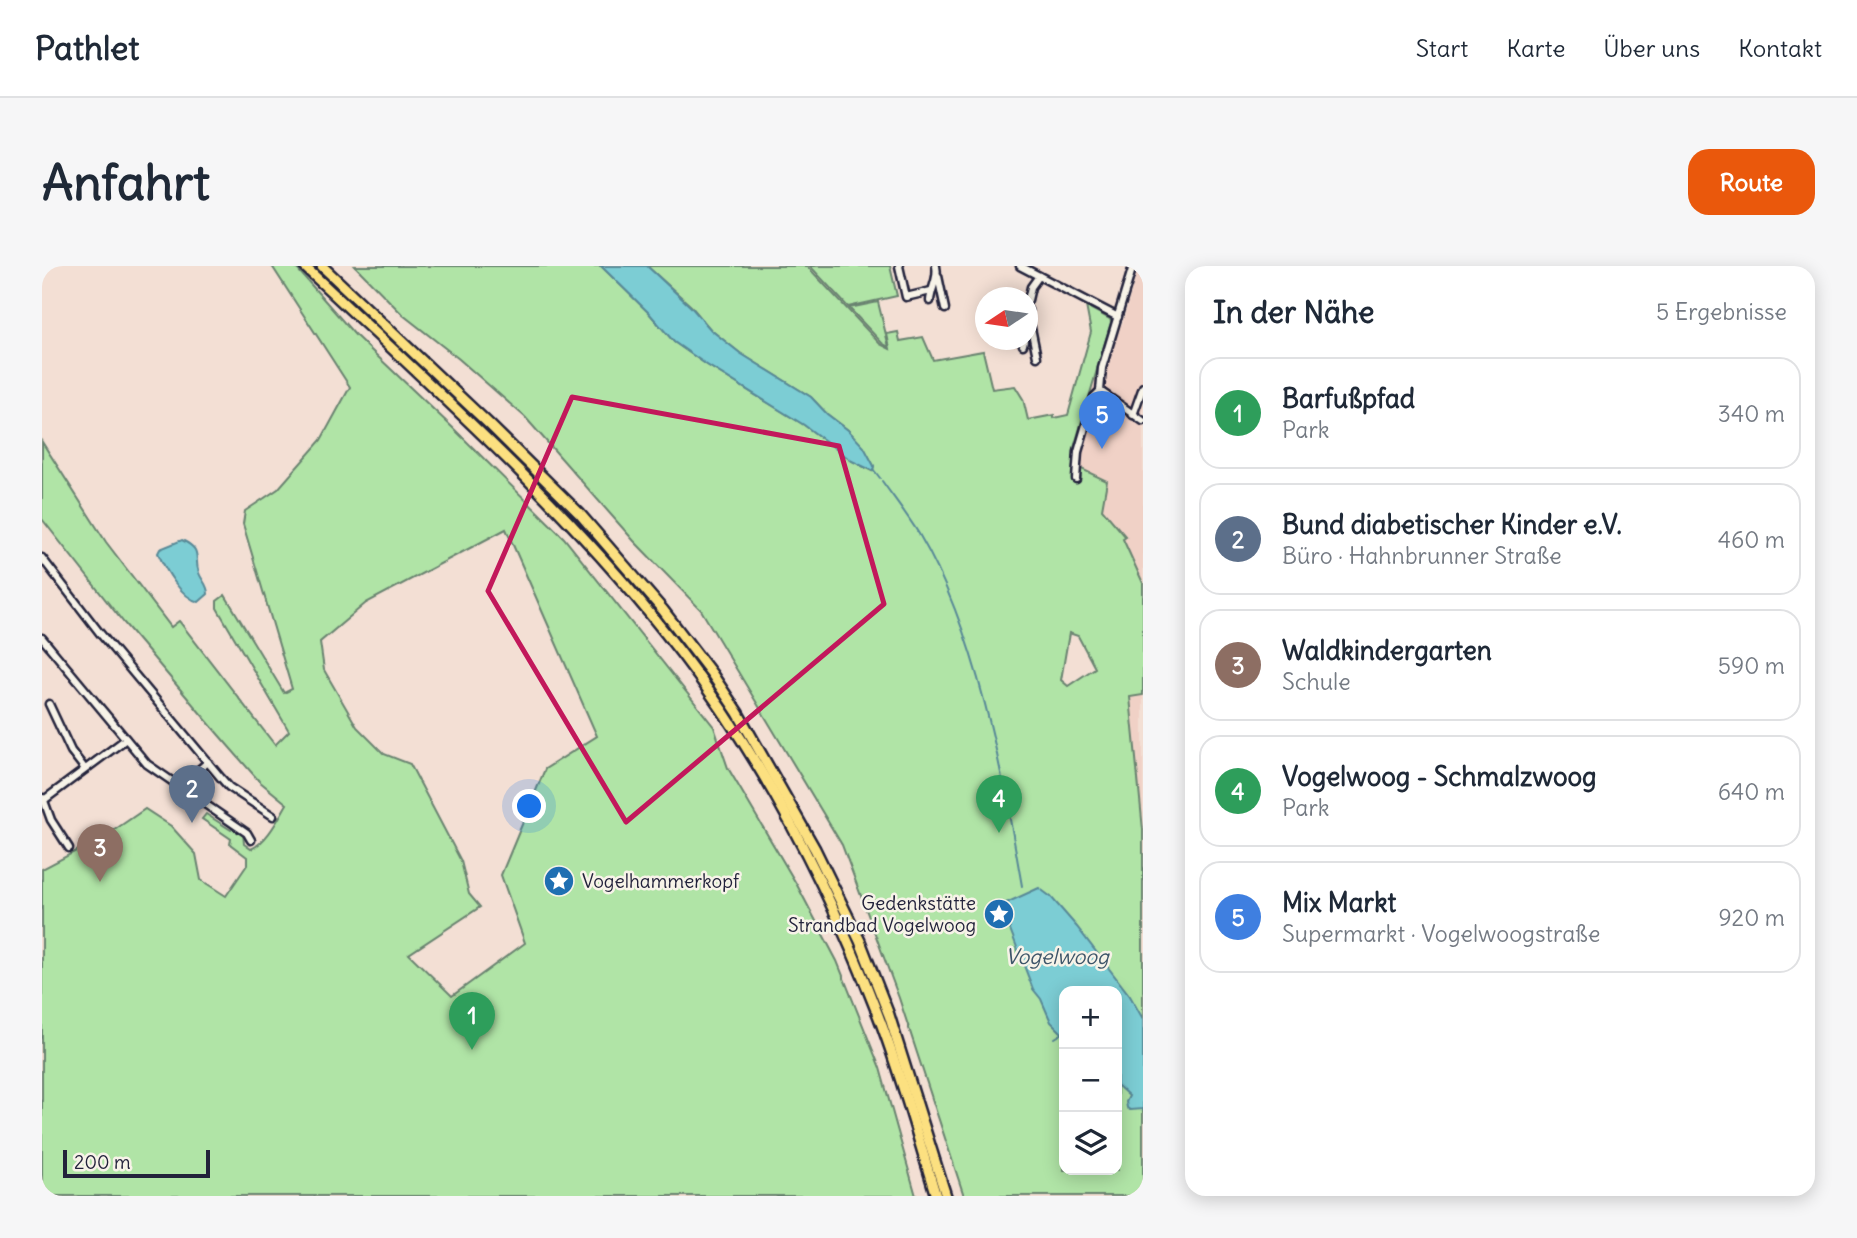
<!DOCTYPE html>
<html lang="de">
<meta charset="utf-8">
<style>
body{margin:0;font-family:Delius,sans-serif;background:#f6f6f7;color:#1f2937}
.controls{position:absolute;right:21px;bottom:21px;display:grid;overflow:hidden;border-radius:14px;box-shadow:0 4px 18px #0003}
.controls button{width:63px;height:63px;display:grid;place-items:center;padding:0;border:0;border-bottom:2px solid #e0e1e3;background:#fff;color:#1f2937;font:35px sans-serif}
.compass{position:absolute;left:933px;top:21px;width:63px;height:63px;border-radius:50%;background:#fff;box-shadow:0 4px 18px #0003;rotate:257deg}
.scale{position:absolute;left:21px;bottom:18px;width:147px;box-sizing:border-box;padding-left:7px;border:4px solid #22223b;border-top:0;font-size:19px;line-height:24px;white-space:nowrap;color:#22223b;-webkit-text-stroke:5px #f7f3e8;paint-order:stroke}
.you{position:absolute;left:488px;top:541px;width:24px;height:24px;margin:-18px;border:5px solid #fff;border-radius:50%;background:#1a73e8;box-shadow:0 0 0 10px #1a73e833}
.badge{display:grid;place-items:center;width:46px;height:46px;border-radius:50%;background:#ea580c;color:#fff;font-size:23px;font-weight:700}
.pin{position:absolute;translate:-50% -58px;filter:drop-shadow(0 2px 4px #0008)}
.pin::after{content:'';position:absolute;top:37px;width:24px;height:21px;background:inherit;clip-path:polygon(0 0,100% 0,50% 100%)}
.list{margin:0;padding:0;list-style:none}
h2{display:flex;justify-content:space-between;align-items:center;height:91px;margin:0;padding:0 28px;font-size:30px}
h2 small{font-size:23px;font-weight:400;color:#747a83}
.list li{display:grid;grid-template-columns:46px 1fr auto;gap:21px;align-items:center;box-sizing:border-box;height:112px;margin:0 14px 14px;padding:0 14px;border:2px solid #e0e1e3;border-radius:21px}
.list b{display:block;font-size:26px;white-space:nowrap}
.list p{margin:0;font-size:23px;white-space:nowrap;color:#747a83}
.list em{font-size:23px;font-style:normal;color:#747a83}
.icon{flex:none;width:38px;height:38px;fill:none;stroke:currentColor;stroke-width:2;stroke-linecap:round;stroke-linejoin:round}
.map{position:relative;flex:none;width:1101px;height:930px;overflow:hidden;border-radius:21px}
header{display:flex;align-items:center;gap:42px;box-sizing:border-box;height:98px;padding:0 35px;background:#fff;border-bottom:2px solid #e0e1e3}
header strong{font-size:33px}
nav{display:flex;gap:38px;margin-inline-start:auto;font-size:24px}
.intro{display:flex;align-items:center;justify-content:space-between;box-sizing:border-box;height:168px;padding:0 42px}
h1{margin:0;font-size:49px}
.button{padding:18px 32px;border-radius:21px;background:#ea580c;color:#fff;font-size:24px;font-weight:700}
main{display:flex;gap:42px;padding:0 42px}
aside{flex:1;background:#fff;border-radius:21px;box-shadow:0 4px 18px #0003}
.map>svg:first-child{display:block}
.built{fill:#f0d1c6}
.green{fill:#b0e4a6;stroke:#698370;stroke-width:2;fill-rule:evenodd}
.water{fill:#7ccdd4;stroke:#588997;stroke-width:2}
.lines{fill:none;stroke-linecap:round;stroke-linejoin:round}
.stream{stroke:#588997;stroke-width:2}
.minor-casing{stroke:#22223b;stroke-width:11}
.highway-casing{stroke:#22223b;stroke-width:14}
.minor{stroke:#f7f3e8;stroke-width:6}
.highway{stroke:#fce080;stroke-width:9}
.marked{fill:none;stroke:#c2185b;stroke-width:5;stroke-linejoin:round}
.labels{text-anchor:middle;stroke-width:5;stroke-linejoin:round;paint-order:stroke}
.poi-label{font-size:19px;fill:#22223b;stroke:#f7f3e8;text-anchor:start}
.water-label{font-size:21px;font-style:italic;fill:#3d5569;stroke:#f7f3e8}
</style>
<header>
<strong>Pathlet</strong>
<nav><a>Start</a><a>Karte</a><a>Über uns</a><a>Kontakt</a></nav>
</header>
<div class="intro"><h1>Anfahrt</h1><a class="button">Route</a></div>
<main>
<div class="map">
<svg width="1101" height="930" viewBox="0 0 1101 930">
<rect width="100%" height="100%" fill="#f3dfd4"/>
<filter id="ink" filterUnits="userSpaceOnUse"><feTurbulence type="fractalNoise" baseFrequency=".0143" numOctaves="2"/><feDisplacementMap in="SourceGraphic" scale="14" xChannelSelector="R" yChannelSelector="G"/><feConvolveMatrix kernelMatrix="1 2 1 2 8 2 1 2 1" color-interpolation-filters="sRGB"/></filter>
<g filter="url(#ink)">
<g class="built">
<path d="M1095 5 1101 7V397L1060 243 1031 199 1032 182 1069 56 1068 53 1080 59Z"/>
<path d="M1101 429V564L1088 430Z"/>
</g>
<g class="green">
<path d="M230 0H252L257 5 313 69 410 161 522 272 672 461 686 502 755 619 795 695 838 802 874 930H0V603L65 569 103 543 129 560 154 588 159 614 184 630 205 599V591L188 578 189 573 160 553 164 548 189 564 192 561 201 567 202 578 209 583C225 576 236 553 245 538L217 515 176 468 82 357 0 253V176L64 276 129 361 137 355 233 479 247 465 175 342V335L183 329 242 427 250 423 201 258 203 245 236 223 279 174 308 121ZM464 263 555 470 503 503 459 609 483 677 410 730 367 688 438 641 427 628 419 595 368 498 342 488 315 461 282 404 278 376 324 337Z"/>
<path d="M313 0H559L607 47 632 76 665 99 762 159 810 195 830 205 832 200 822 182 806 164 785 148 769 131 698 87 669 64 649 40 605 0H765L838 78 848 83 845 68 856 66 858 75 881 71 891 94 941 85 950 123 973 120 981 133 986 154 1012 149V152L1026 149 1049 66 1044 40 1068 53 1069 56 1032 182 1031 199 1065 215 1060 243 1084 271 1081 273 1101 317V429L1088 431 1101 564V930H922L857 732 800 579 659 344 592 275 483 151 417 93 361 49ZM1027 367 1036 370 1053 402 1026 420 1019 414ZM1022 725H1075V904H1022Z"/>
<path d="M768 0H848L855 30 806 41Z"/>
<path d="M836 36 847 81 840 77 807 42Z"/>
</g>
<g class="water">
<path d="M559 0H605L649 41 669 64 698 87 769 131 785 148 806 164 822 181 832 200 831 205 810 195 762 159 665 99 632 76 607 47Z"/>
<path d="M140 274C162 285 151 291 157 307 160 315 166 319 166 328L157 336C139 332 123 303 116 287L118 283Z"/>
<path d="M997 622 1009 631 1035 661 1088 730 1101 753V843L1088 844 1085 842 1084 836 1087 830 1075 819V725H1022V769L1009 756 999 733 991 723 961 645 962 638Z"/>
</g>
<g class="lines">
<g class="stream">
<path d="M831 203 838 212"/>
<path d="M840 215C852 232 866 250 877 268 936 368 960 506 980 620"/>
<path d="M1013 772 1021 767"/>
</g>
<g class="minor-casing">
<g id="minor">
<path d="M857 0 864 31 889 25"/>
<path d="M978 0 1076 51"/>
<path d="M896 10 903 43"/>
<path d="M986 34 989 21 997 10"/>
<path d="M888 35C889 22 897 12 894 0"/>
<path d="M986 44 987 59"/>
<path d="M988 57 995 91"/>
<path d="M981 79 982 74"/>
<path d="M1058 125 1101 155"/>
<path d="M1091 149 1101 121"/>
<path d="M1034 213 1036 186 1052 131 1058 125 1060 102 1091 0"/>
<path d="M0 292 57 366 179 512 187 521 231 550"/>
<path d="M0 372 105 498 205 567 209 574"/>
<path d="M7 438 29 485 43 503"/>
<path d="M138 520 166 496"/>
<path d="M1 532 9 554 27 582"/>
<path d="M2 534 84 473"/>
</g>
</g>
<g class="highway-casing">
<g id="highway">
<path d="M262 0C393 124 529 243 639 387 722 495 787 622 836 749 859 808 875 869 894 930"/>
<path d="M280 0 448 159 538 248 621 344 670 408 696 447 773 583 818 675 847 749 904 930"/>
</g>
</g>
<use href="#minor" class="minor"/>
<use href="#highway" class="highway"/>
</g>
</g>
<path class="marked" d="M530 131 797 180 842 338 584 556 446 325Z"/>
<defs>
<g id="sight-disc" transform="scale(1.575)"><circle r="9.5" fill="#1f6fb2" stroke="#f7f3e8"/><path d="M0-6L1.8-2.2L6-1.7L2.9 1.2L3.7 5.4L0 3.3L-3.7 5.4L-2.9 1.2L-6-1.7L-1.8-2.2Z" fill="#fff"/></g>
</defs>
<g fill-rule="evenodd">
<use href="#sight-disc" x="517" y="615"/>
<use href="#sight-disc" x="957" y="648"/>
</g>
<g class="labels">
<g class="poi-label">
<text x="540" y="622">Vogelhammerkopf</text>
<text x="934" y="644" text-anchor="end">Gedenkstätte<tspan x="934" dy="22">Strandbad Vogelwoog</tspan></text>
</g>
<g class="water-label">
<text x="1015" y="698">Vogelwoog</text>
</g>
</g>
</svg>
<div class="controls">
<button>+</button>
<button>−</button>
<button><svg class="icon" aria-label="layers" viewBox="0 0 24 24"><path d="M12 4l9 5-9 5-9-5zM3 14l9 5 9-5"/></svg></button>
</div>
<svg class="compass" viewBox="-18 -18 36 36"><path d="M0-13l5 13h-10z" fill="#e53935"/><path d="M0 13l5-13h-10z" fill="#747a83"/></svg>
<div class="scale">200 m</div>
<div class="you"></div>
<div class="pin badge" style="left:430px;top:784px;background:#2e9e5b">1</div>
<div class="pin badge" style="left:150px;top:557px;background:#5c6f8a">2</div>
<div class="pin badge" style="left:58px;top:616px;background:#8d6e63">3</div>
<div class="pin badge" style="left:957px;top:567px;background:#2e9e5b">4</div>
<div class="pin badge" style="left:1060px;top:183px;background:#3f7fe0">5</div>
</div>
<aside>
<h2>In der Nähe<small>5 Ergebnisse</small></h2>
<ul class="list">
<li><span class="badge" style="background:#2e9e5b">1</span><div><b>Barfußpfad</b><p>Park</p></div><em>340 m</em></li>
<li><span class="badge" style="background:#5c6f8a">2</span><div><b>Bund diabetischer Kinder e.V.</b><p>Büro · Hahnbrunner Straße</p></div><em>460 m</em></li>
<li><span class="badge" style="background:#8d6e63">3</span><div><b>Waldkindergarten</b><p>Schule</p></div><em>590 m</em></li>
<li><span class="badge" style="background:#2e9e5b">4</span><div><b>Vogelwoog - Schmalzwoog</b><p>Park</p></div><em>640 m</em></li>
<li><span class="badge" style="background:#3f7fe0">5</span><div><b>Mix Markt</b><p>Supermarkt · Vogelwoogstraße</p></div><em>920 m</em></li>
</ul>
</aside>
</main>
